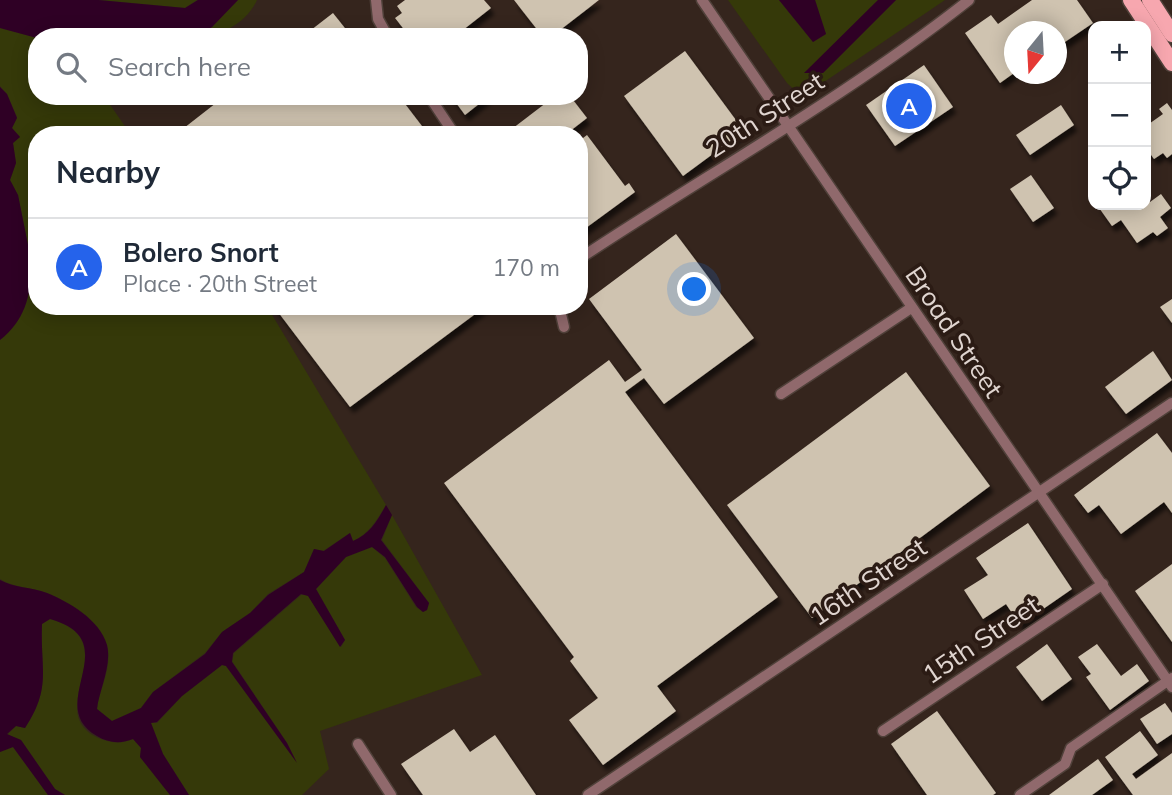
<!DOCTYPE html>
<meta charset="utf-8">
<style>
body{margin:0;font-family:Mulish,sans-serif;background:#f2f2f3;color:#1f2937}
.controls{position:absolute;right:21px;top:21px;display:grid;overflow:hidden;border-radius:14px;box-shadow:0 4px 18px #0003}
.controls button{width:63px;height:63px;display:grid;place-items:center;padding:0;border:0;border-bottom:2px solid #e0e1e3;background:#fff;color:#1f2937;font:35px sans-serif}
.compass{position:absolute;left:1004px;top:21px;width:63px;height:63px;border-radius:50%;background:#fff;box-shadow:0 4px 18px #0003;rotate:198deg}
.you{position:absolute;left:695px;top:290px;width:24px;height:24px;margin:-18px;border:5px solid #fff;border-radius:50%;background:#1a73e8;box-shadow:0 0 0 10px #1a73e833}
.badge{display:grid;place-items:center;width:46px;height:46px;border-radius:50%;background:#2563eb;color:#fff;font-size:23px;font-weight:700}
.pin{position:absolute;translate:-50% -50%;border:4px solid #fff;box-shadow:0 2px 7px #0006}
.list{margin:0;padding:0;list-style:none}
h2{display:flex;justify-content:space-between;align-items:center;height:91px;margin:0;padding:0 28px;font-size:30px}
h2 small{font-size:23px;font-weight:400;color:#747a83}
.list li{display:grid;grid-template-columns:46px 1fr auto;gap:21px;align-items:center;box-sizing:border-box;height:98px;padding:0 28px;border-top:2px solid #e0e1e3}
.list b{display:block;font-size:26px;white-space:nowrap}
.list p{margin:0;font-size:23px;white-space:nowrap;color:#747a83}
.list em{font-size:23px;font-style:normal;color:#747a83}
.icon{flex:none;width:38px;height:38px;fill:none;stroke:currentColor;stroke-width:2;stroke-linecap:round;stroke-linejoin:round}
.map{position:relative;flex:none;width:1172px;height:795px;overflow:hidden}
.search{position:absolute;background:#fff;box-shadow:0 4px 18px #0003;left:28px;top:28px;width:560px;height:77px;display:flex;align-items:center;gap:18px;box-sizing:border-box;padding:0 24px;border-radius:28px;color:#747a83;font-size:26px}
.panel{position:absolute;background:#fff;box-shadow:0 4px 18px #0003;left:28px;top:126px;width:560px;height:189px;border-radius:28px}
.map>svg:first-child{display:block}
.green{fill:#353909}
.water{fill:#2f0025}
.building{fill:#cfc3b0;filter:url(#shadow)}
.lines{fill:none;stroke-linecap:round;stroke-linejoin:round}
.minor-casing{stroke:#50413a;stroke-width:13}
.primary-casing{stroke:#50413a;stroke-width:19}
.minor{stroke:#90696c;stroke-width:10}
.primary{stroke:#f7a7af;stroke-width:16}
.labels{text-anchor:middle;stroke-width:7;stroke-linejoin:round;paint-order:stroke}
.street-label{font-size:26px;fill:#e0d5d0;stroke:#2b1b14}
</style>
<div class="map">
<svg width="1172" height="795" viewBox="0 0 1172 795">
<defs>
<filter id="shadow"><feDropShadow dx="3.5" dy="6" stdDeviation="2" flood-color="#0009"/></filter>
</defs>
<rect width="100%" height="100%" fill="#35251d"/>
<g class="green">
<path d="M100 0H197L185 8Z"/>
<path d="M238 0H257C246 24 220 37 194 37L212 27Z"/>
<path d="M728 0H779L813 42 826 34 815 0H878L805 73H823L896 0H945L802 97 787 83Z"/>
<path d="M0 28 37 38V96H104L131 135H37V258L30 255 18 195 10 180 16 163 13 143 20 137 12 128 17 117 7 94 0 86Z"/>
<path d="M37 265V306H249L256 315 268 308 386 505C377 520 369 534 353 541L350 533 323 551 314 549 304 572 268 594 250 613 222 632 205 653 153 692 141 708 112 721 97 709C99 690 113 666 107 645 100 620 69 602 47 593 31 587 14 588 0 579V340C25 320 30 297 32 267Z"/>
<path d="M392 515 482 675 320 731 329 769 302 795H189L163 754 151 723H157L182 696 222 665 226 666 296 761 287 743 232 661 234 653 301 595H308L341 647 345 640 316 589 346 557 372 547 385 558 416 607 423 612 427 610 429 603 382 540Z"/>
<path d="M50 619C131 642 37 713 101 739 112 743 122 744 133 739L141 748 140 757 170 795H65L55 789 21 740 7 735 16 726 25 728C52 687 40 669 42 624Z"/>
<path d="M13 747 48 795H0V752Z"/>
</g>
<g class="water">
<path d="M0 0H98L185 8 198 0H238L212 27 194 37 37 38 0 28Z"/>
<path d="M779 0H815L826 34 813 42Z"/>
<path d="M878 0H896L823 73H804Z"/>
<path d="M0 87 7 94 17 118 12 128 20 137 13 143 16 163 10 180 18 195 30 255 37 258V265L31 267C31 297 24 321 0 340Z"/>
<path d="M386 505 392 515 381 540 429 603 427 610 423 612 417 607 385 557 372 547 346 557 316 589 345 640 340 647 308 596 301 594 233 653 232 662 287 743 297 763 226 666 222 665 182 696 157 722 151 723 163 754 189 795H170L140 757 141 748 133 739C121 744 108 743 97 736 42 705 129 641 50 619L42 624C40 669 52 687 25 728L16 726 7 734 21 740 55 789 65 795H48L13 747 0 752V580C14 588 31 587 47 593 69 602 100 620 107 645 112 666 99 690 97 709L112 721 141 708 153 692 205 654 222 632 250 613 268 595 304 572 314 549 324 551 350 533 353 541C370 534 378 520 386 505Z"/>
</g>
<g class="building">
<path d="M405 0H484L491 8 454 37H410L395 18 402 13 397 6Z"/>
<path d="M514 0H599L551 37H543Z"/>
<path d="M1032 0H1077L1093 23 1056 48V32H1014V73L1000 83 965 33 991 15 998 24Z"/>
<path d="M333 13 352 37H302Z"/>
<path d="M685 51 744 131 683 176 624 96Z"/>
<path d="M924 65 953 107 895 146 866 105Z"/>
<path d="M225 96H399L425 130 419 135H175Z"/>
<path d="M451 96H489L465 115Z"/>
<path d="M555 96H570L587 118 565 135H504Z"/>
<path d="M1167 103 1172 110V154L1167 158 1163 153 1154 159 1149 152 1146 154V126L1163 114 1159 109Z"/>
<path d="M1061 105 1074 125 1030 155 1016 135Z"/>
<path d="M587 135 625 186 629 183 635 192 579 233V141Z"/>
<path d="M1031 175 1054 208 1033 222 1010 189Z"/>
<path d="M1161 194 1171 208 1160 217 1168 228 1157 236 1153 232 1137 243 1121 220 1112 226 1097 205H1146V196L1150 202Z"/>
<path d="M676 234 754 338 664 404 644 378 625 392 778 597 657 686 676 711 603 765 569 720 598 698 570 661 574 657 444 483 609 360 625 382 642 370 589 299Z"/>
<path d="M1172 299V323L1160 307Z"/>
<path d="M277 306H486L350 407 275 308Z"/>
<path d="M1153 351 1172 380 1126 414 1105 387Z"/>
<path d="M906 372 990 486 812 618 727 505Z"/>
<path d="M1157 433 1172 453V513L1164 502 1121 534 1099 505 1088 513 1074 495Z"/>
<path d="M1028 523 1072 589 1020 625 1006 604 983 619 964 590 988 575 976 558Z"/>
<path d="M1172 564V642L1135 591Z"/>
<path d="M1047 644 1072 679 1042 701 1016 667Z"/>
<path d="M1097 644 1121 676 1137 664 1149 681 1110 710 1086 677 1091 674 1078 657Z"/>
<path d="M1165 703 1172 713V734L1157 744 1140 719Z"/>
<path d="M937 711 996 793 993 795H927L891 744Z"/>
<path d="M454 729 470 752 495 735 536 795H423L401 764Z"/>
<path d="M1140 731 1158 755 1132 774 1136 779 1172 753V795H1133L1105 757Z"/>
<path d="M1098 759 1113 780 1092 795H1049Z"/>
</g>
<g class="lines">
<g class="minor-casing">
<g id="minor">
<path d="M376 0 378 19 388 37"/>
<path d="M702 0 1172 687"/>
<path d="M429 96 455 135"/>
<path d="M579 259C709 173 846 97 969 0"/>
<path d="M559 306 564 327"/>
<path d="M781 394 911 308"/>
<path d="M883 731 1103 584"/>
<path d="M358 744 391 795"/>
<path d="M588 795 1172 403"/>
<path d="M1020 795 1065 764 1071 748 1172 678"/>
</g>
</g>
<g class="primary-casing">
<g id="primary">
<path d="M1131 0 1172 63"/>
<path d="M1150 0 1172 34"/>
</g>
</g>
<use href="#minor" class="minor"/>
<use href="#primary" class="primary"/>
</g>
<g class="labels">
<g class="street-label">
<text transform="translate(765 115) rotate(-33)" y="9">20th Street</text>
<text transform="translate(954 332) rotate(56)" y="9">Broad Street</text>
<text transform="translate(868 582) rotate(-34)" y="9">16th Street</text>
<text transform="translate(981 640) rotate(-34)" y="9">15th Street</text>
</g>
</g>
</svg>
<div class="controls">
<button>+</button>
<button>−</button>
<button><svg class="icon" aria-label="locate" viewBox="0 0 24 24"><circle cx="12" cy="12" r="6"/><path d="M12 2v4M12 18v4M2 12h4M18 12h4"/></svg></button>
</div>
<svg class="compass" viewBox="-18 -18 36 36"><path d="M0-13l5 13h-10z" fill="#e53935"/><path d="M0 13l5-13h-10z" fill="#747a83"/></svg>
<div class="you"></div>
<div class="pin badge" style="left:909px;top:106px">A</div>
<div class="search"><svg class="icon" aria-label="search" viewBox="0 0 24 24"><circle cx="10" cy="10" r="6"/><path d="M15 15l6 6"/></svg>Search here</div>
<section class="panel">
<h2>Nearby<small></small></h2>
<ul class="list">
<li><span class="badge">A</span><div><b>Bolero Snort</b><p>Place · 20th Street</p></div><em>170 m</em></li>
</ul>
</section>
</div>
